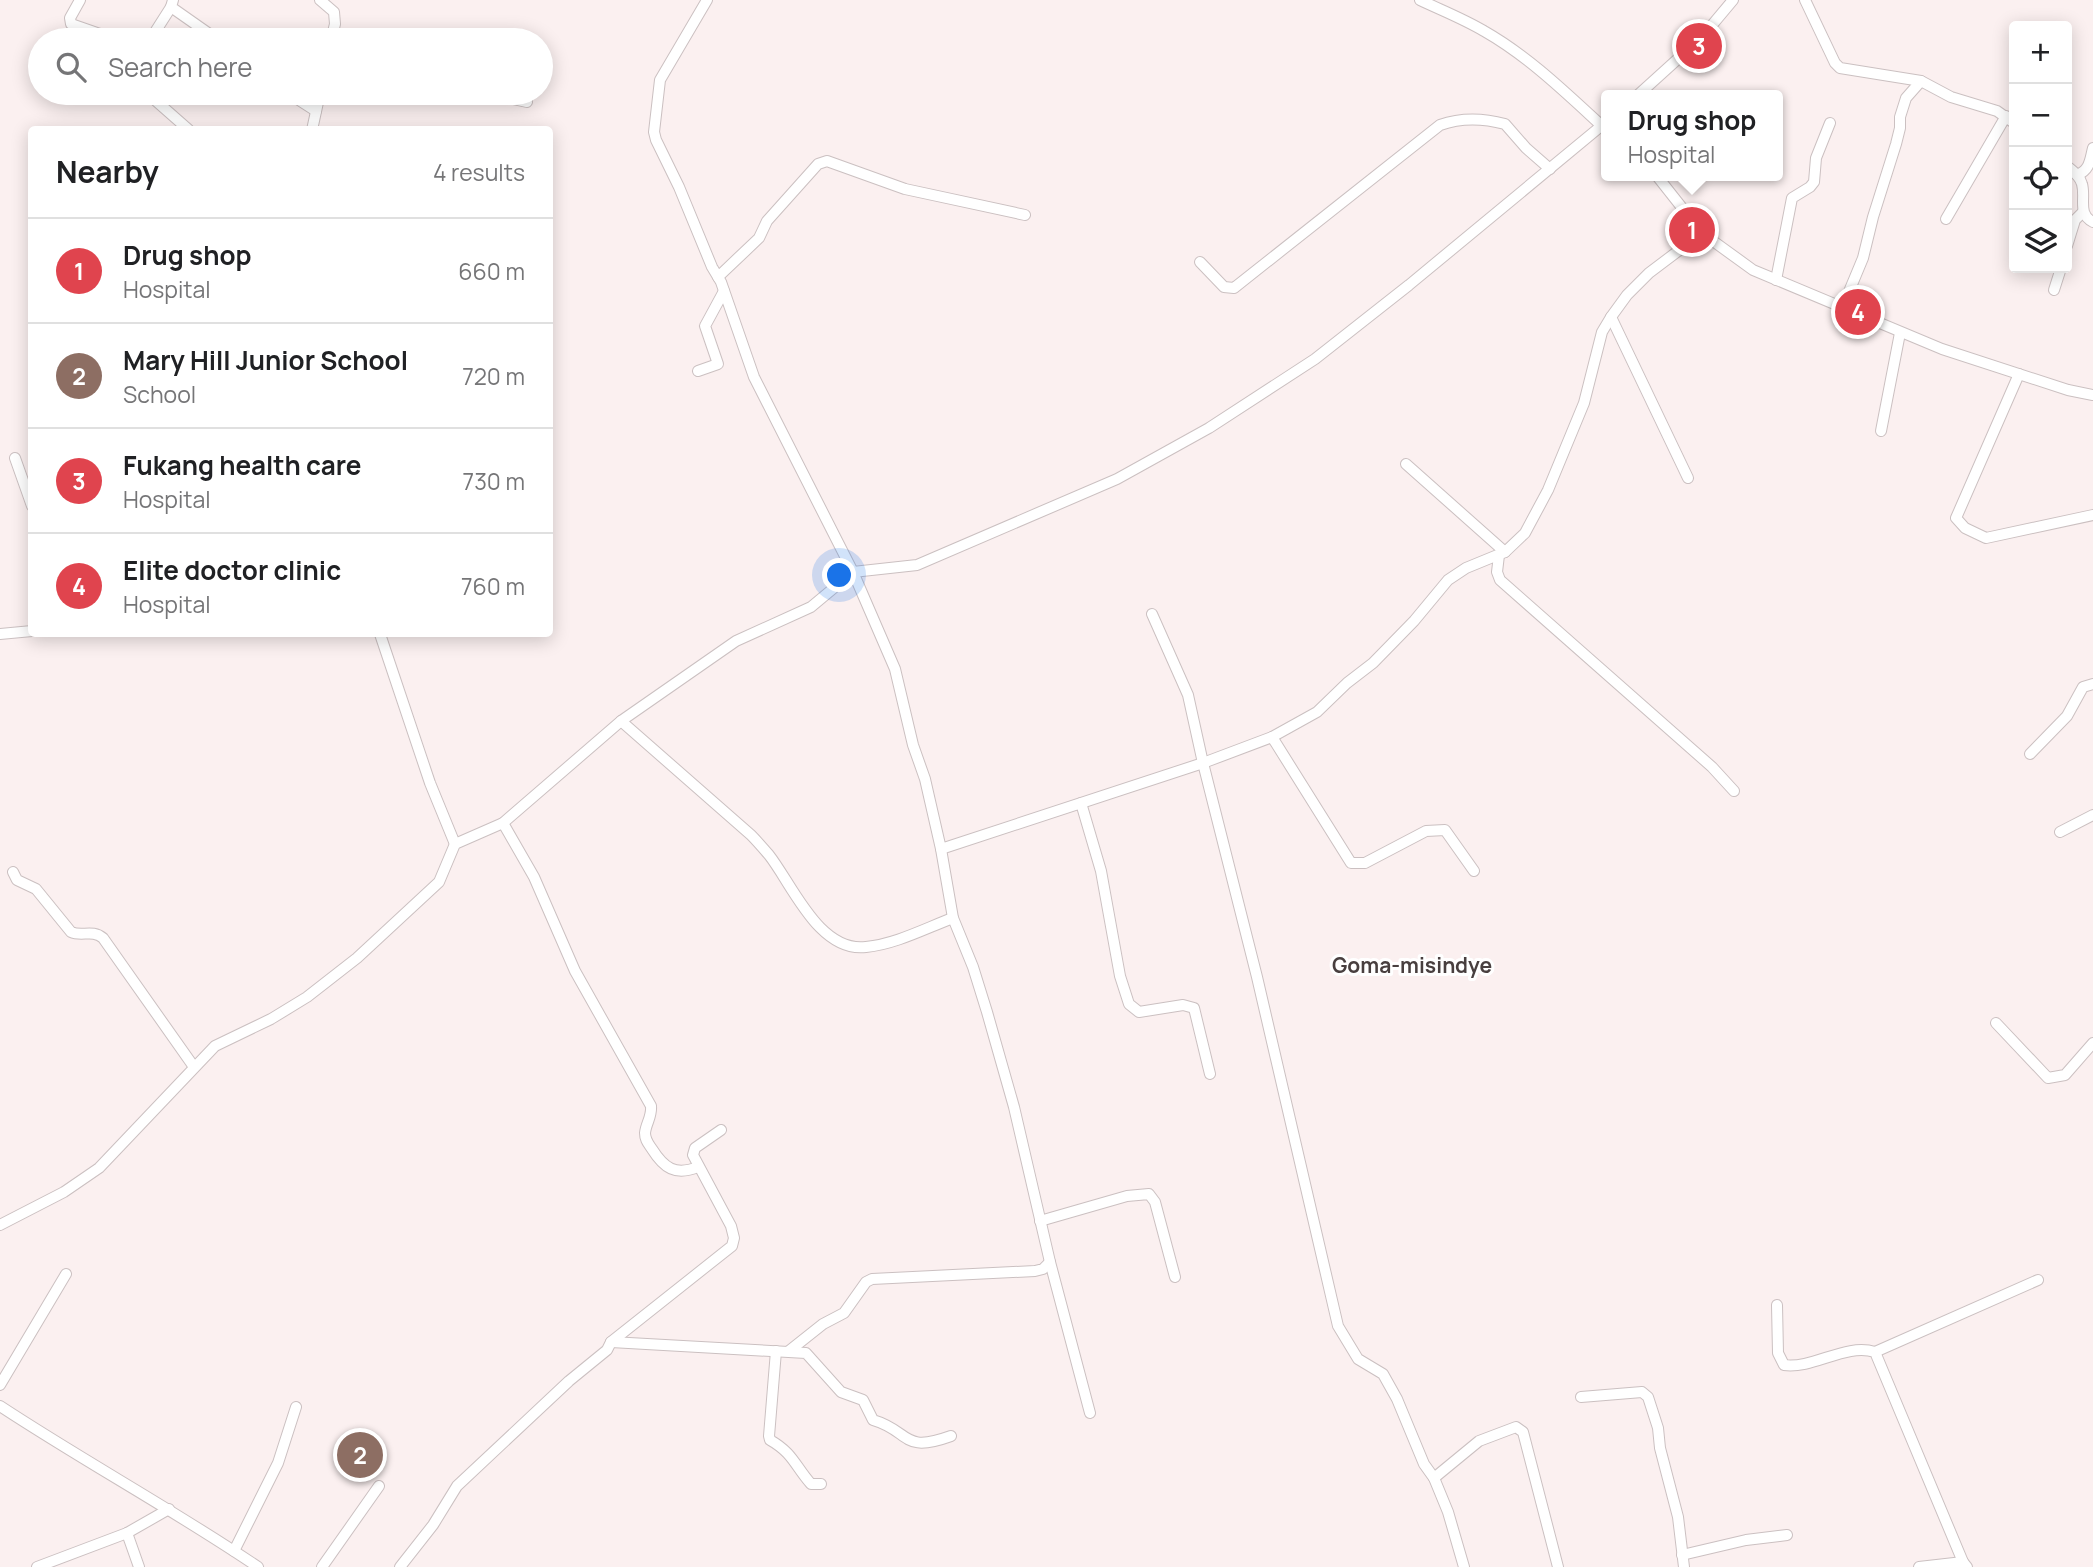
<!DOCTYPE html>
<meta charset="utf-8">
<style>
body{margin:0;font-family:Manrope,sans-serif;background:#f6f6f6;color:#202124}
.controls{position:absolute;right:21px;top:21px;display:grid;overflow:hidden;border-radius:7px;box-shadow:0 4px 18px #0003}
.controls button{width:63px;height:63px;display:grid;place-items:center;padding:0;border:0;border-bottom:2px solid #e0e0e0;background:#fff;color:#202124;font:35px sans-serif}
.you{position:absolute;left:840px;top:576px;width:24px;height:24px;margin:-18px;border:5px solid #fff;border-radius:50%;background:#1a73e8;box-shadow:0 0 0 10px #1a73e833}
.badge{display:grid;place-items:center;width:46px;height:46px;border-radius:50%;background:#ea580c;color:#fff;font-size:23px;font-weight:700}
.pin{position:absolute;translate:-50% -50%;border:4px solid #fff;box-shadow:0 2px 7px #0006}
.popup{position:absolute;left:1601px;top:90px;width:182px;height:91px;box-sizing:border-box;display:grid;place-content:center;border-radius:7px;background:#fff;filter:drop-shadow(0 2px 5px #0005);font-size:23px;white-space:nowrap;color:#757577}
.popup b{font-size:26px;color:#202124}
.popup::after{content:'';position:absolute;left:50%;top:100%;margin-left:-14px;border:14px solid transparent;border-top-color:#fff}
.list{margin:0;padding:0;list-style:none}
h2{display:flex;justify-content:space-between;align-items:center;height:91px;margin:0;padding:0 28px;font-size:30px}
h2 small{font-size:23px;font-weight:400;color:#757577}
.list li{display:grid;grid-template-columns:46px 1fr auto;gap:21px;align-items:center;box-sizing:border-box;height:105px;padding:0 28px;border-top:2px solid #e0e0e0}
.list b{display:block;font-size:26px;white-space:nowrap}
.list p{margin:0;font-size:23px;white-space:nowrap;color:#757577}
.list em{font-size:23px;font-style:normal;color:#757577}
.icon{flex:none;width:38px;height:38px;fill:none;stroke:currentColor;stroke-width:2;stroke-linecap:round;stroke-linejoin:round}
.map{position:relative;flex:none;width:2093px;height:1567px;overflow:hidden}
.search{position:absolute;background:#fff;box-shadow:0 4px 18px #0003;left:28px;top:28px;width:525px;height:77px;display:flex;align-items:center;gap:18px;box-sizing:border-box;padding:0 24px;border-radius:38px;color:#757577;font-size:26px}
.panel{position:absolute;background:#fff;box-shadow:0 4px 18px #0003;left:28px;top:126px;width:525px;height:511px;border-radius:7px}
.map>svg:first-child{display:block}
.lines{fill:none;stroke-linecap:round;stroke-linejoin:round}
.street-casing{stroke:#cbc0c1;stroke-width:12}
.street{stroke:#fff;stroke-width:10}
.labels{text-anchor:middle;stroke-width:6;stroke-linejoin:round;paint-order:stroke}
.quarter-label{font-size:21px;font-weight:bold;fill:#483f3f;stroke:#fff}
</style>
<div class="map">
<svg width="2093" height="1567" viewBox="0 0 2093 1567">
<rect width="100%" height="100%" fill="#fbf0f0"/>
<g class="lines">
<g class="street-casing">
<g id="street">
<path d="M80 0 70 18 71 24 117 40"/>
<path d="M173 0 171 7 218 40"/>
<path d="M320 0 334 12 335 24 331 40"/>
<path d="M707 0 660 80 654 132 656 140 679 187 712 267 721 282 754 377 853 572 895 669 913 745 925 779 941 849 1203 763 1272 737 1317 712 1347 683 1373 663 1414 621 1448 580 1466 568 1505 552 1525 533 1548 490 1584 403 1602 332 1611 317 1627 295 1649 273 1702 233"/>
<path d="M1420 0C1441 10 1464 19 1484 31 1528 56 1565 92 1602 126"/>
<path d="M1805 0 1835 63 1840 68 1921 81 1951 97 1997 111 2014 123"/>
<path d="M150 40 171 7"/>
<path d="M147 93 189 130"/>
<path d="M288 93 316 111"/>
<path d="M485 93 527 102"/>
<path d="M1638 95 1702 37 1733 0"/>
<path d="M312 130 320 93"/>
<path d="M2067 166C2073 171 2080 176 2082 184 2086 198 2077 214 2093 222"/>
<path d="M2077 175C2090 170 2090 160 2093 148"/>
<path d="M1657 176 1702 233 1753 270 1942 349 2068 390 2093 395"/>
<path d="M1946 219 2006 116"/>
<path d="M2067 246 2075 220 2083 212"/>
<path d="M1200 262 1224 287 1234 288 1440 125C1462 117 1483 118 1505 124L1526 148 1550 169"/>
<path d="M718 277 759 238 767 221 818 164 827 161 905 189 1025 215"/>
<path d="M1776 280 1792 198 1810 187 1814 182 1816 158 1830 123"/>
<path d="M2054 290 2061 268"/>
<path d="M1843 306 1863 258 1873 217 1896 144 1900 128V117L1906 98 1921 81"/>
<path d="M1611 317 1688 478"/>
<path d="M698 371 718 364 705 326 724 291"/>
<path d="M2019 374 1956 518 1965 528 1986 538 2093 515"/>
<path d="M1881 431 1900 333"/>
<path d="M15 458 32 506"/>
<path d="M1406 464 1505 552"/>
<path d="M1499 555 1497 572 1500 580 1712 767 1734 791"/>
<path d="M1152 614 1188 695 1203 763 1257 977 1338 1326 1358 1359 1383 1374 1397 1399 1424 1464 1434 1478 1448 1512 1464 1567"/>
<path d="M0 634 32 631"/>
<path d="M380 634 430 783 455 844"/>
<path d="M621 721 751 835C757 841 763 848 769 855 792 884 819 953 866 947 896 944 926 928 953 918"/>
<path d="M1272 737 1351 863H1365L1426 831 1445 830 1474 871"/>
<path d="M2030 754 2067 716 2083 687 2093 684"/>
<path d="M1081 803 1101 871 1120 976 1129 1004 1139 1012 1183 1005 1194 1008 1210 1074"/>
<path d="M503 823 534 877 575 971 651 1106C652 1117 646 1123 645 1133 645 1140 648 1143 652 1149 664 1168 675 1176 698 1167"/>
<path d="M2060 832 2093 815"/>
<path d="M941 849 953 918 973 967 987 1012 1014 1107 1050 1262 1090 1413"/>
<path d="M13 872 17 880 36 889 71 932C82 937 92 929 103 938L194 1067"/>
<path d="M1996 1023 2048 1078 2065 1075 2093 1043"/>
<path d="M1040 1221 1127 1196 1149 1194 1155 1202 1175 1277"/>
<path d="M0 1225 64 1192 99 1168 215 1046 271 1019 307 997 357 958 439 882 455 844 503 823 621 721 736 641 811 607 853 572 917 565 1117 479 1209 428 1315 359 1409 285 1606 122"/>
<path d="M1777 1305 1778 1353 1784 1365C1814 1369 1845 1343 1875 1352L1963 1562 1967 1567"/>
<path d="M611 1342 806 1353 841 1392 863 1400 873 1420C911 1431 901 1454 951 1436"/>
<path d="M776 1351 769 1436 770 1440C793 1453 795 1466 811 1484H821"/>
<path d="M789 1351 823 1324 844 1313 866 1282 872 1279 1035 1271 1043 1269 1050 1262"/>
<path d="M1875 1352 2038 1280"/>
<path d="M0 1385 66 1274"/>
<path d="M1581 1397 1642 1392 1648 1397 1658 1428 1660 1448 1678 1517 1684 1567"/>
<path d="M0 1406C85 1462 174 1510 258 1567"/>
<path d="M1434 1478 1479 1441 1516 1427 1523 1432 1558 1567"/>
<path d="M127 1533 139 1567"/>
<path d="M234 1551 278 1463 296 1407"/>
<path d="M1682 1555 1746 1540 1787 1535"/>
<path d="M37 1567 127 1533 169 1509"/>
<path d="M322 1567 379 1486"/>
<path d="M400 1567 433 1525 457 1486 569 1381 607 1350 611 1342 732 1246 734 1238 731 1226 693 1155 695 1148 721 1130"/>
<path d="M1919 1567 1963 1562"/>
</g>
</g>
<use href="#street" class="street"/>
</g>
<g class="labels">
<g class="quarter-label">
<text x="1412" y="973">Goma-misindye</text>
</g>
</g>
</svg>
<div class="controls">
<button>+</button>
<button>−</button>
<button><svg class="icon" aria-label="locate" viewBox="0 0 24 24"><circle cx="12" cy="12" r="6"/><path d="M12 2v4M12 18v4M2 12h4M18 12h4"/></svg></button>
<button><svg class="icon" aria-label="layers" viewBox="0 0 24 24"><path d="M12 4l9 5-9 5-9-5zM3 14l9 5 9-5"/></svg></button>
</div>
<div class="you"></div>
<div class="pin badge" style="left:1692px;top:230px;background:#e0444e">1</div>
<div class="popup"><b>Drug shop</b>Hospital</div>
<div class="pin badge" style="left:360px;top:1455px;background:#8d6e63">2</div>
<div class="pin badge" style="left:1699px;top:46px;background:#e0444e">3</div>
<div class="pin badge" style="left:1858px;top:312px;background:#e0444e">4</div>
<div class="search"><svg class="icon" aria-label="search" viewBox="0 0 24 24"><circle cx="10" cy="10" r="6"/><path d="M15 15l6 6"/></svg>Search here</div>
<section class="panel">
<h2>Nearby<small>4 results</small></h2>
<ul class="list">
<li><span class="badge" style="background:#e0444e">1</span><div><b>Drug shop</b><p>Hospital</p></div><em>660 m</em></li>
<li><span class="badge" style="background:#8d6e63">2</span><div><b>Mary Hill Junior School</b><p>School</p></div><em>720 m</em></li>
<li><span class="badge" style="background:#e0444e">3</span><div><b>Fukang health care</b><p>Hospital</p></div><em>730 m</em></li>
<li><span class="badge" style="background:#e0444e">4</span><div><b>Elite doctor clinic</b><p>Hospital</p></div><em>760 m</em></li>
</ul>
</section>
</div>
